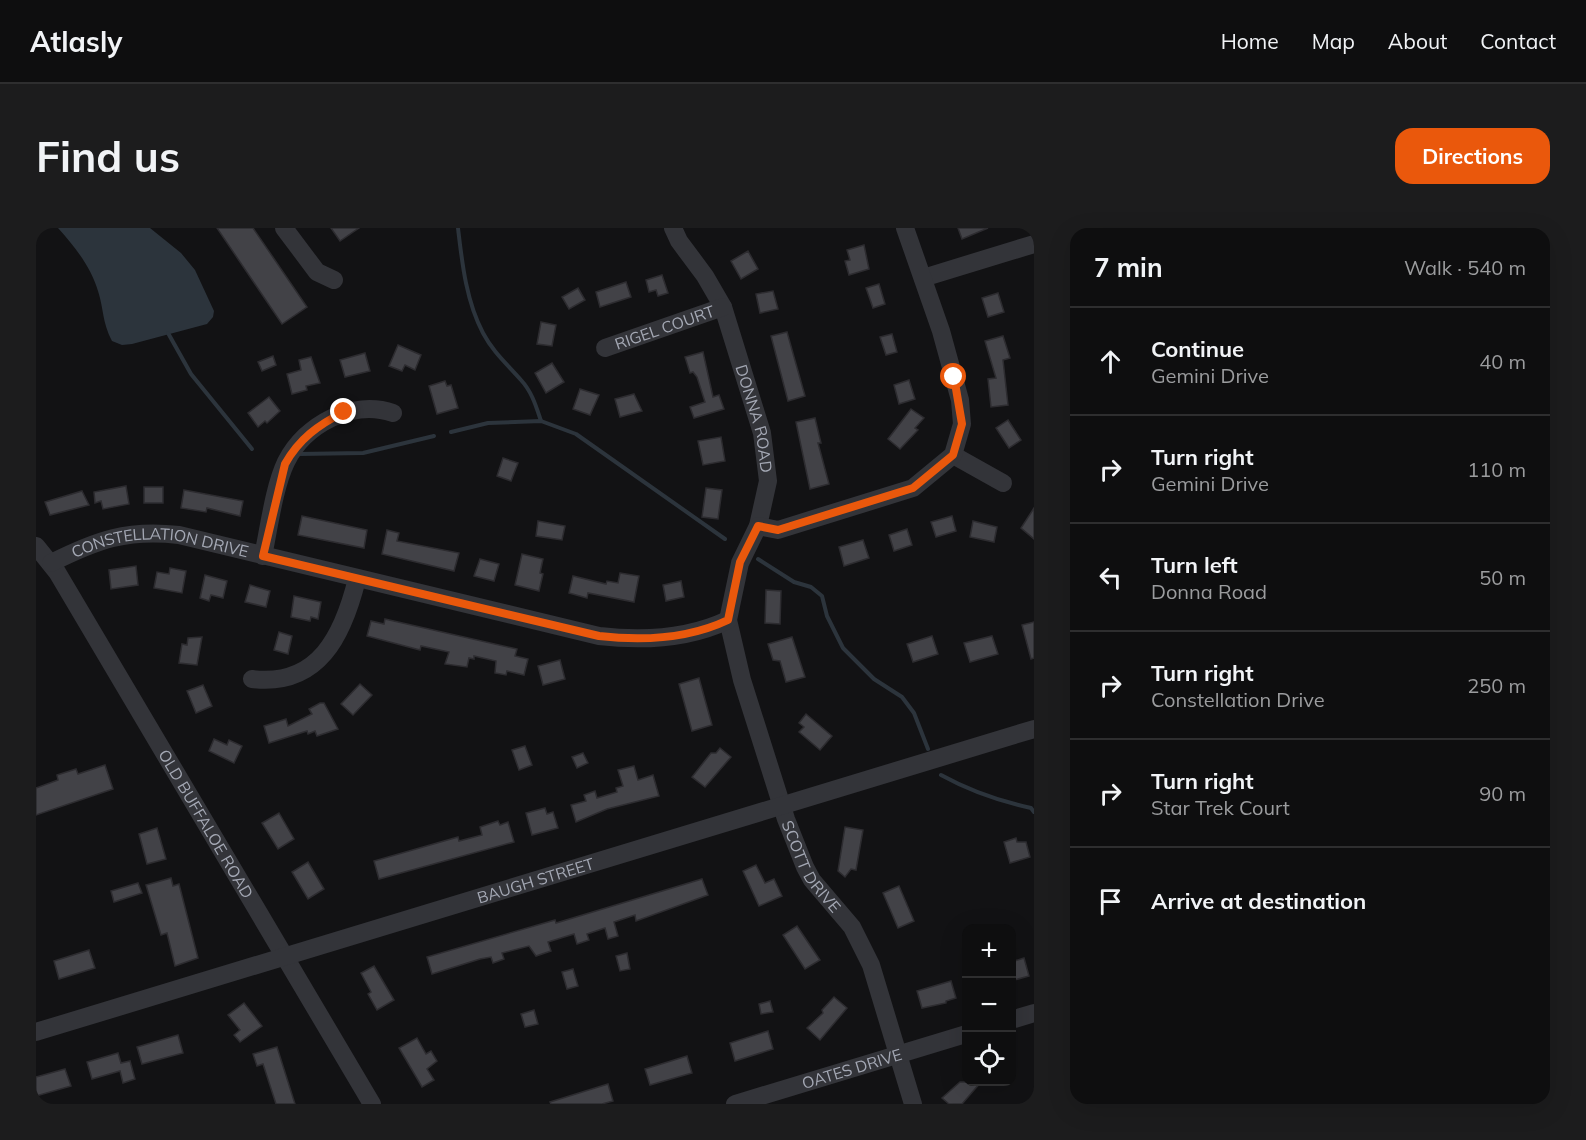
<!DOCTYPE html>
<meta charset="utf-8">
<style>
body{margin:0;font-family:Mulish,sans-serif;background:#1c1c1d;color:#f1f3f6}
.controls{position:absolute;right:18px;bottom:18px;display:grid;overflow:hidden;border-radius:12px;box-shadow:0 6px 24px #0002}
.controls button{width:54px;height:54px;display:grid;place-items:center;padding:0;border:0;border-bottom:2px solid #2e2e2f;background:#0e0e0f;color:#f1f3f6;font:30px sans-serif}
.stop{position:absolute;width:18px;height:18px;margin:-14px;border:4px solid #ea580c;border-radius:50%;background:#fff}
.stop.end{background:#ea580c;border-color:#fff;box-shadow:0 2px 6px #0008}
.list{margin:0;padding:0;list-style:none}
h2{display:flex;justify-content:space-between;align-items:center;height:78px;margin:0;padding:0 24px;font-size:26px}
h2 small{font-size:20px;font-weight:400;color:#9b9c9e}
.list li{display:grid;grid-template-columns:39px 1fr auto;gap:18px;align-items:center;box-sizing:border-box;height:108px;padding:0 24px;border-top:2px solid #2e2e2f}
.list b{display:block;font-size:22px;white-space:nowrap}
.list p{margin:0;font-size:20px;white-space:nowrap;color:#9b9c9e}
.list em{font-size:20px;font-style:normal;color:#9b9c9e}
.icon{flex:none;width:33px;height:33px;fill:none;stroke:currentColor;stroke-width:2;stroke-linecap:round;stroke-linejoin:round}
.map{position:relative;flex:none;width:998px;height:876px;overflow:hidden;border-radius:18px}
header{display:flex;align-items:center;gap:36px;box-sizing:border-box;height:84px;padding:0 30px;background:#0e0e0f;border-bottom:2px solid #2e2e2f}
header strong{font-size:28px}
nav{display:flex;gap:33px;margin-inline-start:auto;font-size:21px}
.intro{display:flex;align-items:center;justify-content:space-between;box-sizing:border-box;height:144px;padding:0 36px}
h1{margin:0;font-size:42px}
.button{padding:15px 27px;border-radius:18px;background:#ea580c;color:#fff;font-size:21px;font-weight:700}
main{display:flex;gap:36px;padding:0 36px}
aside{flex:1;background:#0e0e0f;border-radius:18px;box-shadow:0 6px 24px #0002}
.map>svg:first-child{display:block}
.water{fill:#2c343c}
.lines{fill:none;stroke-linecap:round;stroke-linejoin:round}
.stream{stroke:#2c343c;stroke-width:4}
.building{fill:#424247;stroke:#2d2c30;stroke-width:1.5}
.minor{stroke:#333439;stroke-width:18}
.route{stroke:#ea580c;stroke-width:8}
.labels{text-anchor:middle;stroke-width:4.5;stroke-linejoin:round;paint-order:stroke}
.street-label{font-size:16px;fill:#a4a8b4;stroke:#0e0d0f}
</style>
<header>
<strong>Atlasly</strong>
<nav><a>Home</a><a>Map</a><a>About</a><a>Contact</a></nav>
</header>
<div class="intro"><h1>Find us</h1><a class="button">Directions</a></div>
<main>
<div class="map">
<svg width="998" height="876" viewBox="0 0 998 876">
<rect width="100%" height="100%" fill="#121214"/>
<path class="water" d="M22 0H114L145 25 159 42 178 83 177 89 171 96 96 116 86 117 76 113C66 93 68 82 62 63 55 39 39 19 22 0Z"/>
<g class="lines">
<g class="stream">
<path d="M422 0C426 34 430 73 447 105 457 124 471 136 485 152 496 164 500 178 505 193"/>
<path d="M132 105 155 146 216 221"/>
<path d="M415 204 452 195 505 193 540 206 689 311"/>
<path d="M262 226 327 225 398 208"/>
<path d="M722 331 758 354 775 359 786 368 791 388 807 420 838 451 866 469 878 485 892 521"/>
<path d="M905 547C934 563 963 573 995 580L998 584"/>
</g>
</g>
<g class="building">
<path d="M181 0H217L271 79 246 96Z"/>
<path d="M295 0H323L304 13Z"/>
<path d="M922 0H952L926 11Z"/>
<path d="M828 17 833 41 813 47 809 33 814 32 811 22Z"/>
<path d="M712 23 722 41 705 51 695 33Z"/>
<path d="M626 47 632 65 622 68 620 62 613 64 610 52Z"/>
<path d="M590 54 595 69 564 79 560 64Z"/>
<path d="M843 56 849 76 837 80 830 60Z"/>
<path d="M542 60 549 72 533 81 526 69Z"/>
<path d="M737 63 742 81 724 85 720 66Z"/>
<path d="M962 65 968 84 952 89 946 70Z"/>
<path d="M505 94 520 97 516 118 501 116Z"/>
<path d="M751 104 769 168 752 173 735 108Z"/>
<path d="M856 106 861 124 850 127 844 109Z"/>
<path d="M967 108 974 130 967 132 972 177 955 179 952 151 960 150 949 113Z"/>
<path d="M362 117 385 127 379 142 369 137 366 143 353 138Z"/>
<path d="M667 124 677 169 683 167 688 181 658 190 654 179 669 174 661 149 657 144 654 145 649 129Z"/>
<path d="M329 125 334 143 309 149 304 132Z"/>
<path d="M237 128 240 137 226 143 222 134Z"/>
<path d="M275 129 284 155 270 158 271 162 256 166 251 146 265 142 263 132Z"/>
<path d="M516 135 528 154 510 165 499 145Z"/>
<path d="M873 152 879 171 863 176 858 157Z"/>
<path d="M409 153 411 158 415 157 422 180 401 186 393 158Z"/>
<path d="M544 161 563 167 554 187 537 181Z"/>
<path d="M598 166 606 183 584 189 579 171Z"/>
<path d="M233 169 244 183 231 195 229 193 222 199 212 185Z"/>
<path d="M875 181 888 190 879 200 882 202 864 221 852 211Z"/>
<path d="M779 190 785 215H782L793 256 774 261 760 194Z"/>
<path d="M972 192 985 212 973 220 960 200Z"/>
<path d="M685 209 689 233 667 237 662 213Z"/>
<path d="M467 230 482 235 475 253 461 248Z"/>
<path d="M90 258 93 276 67 281 65 273 59 275 58 264Z"/>
<rect x="108" y="259" width="19" height="16"/>
<path d="M670 260 686 262 682 291 666 289Z"/>
<path d="M148 262 207 273 204 288 171 280 170 284 145 280Z"/>
<path d="M46 263 53 277 14 287 9 274Z"/>
<path d="M998 280V311L985 300Z"/>
<path d="M266 288 331 302 328 320 262 307Z"/>
<path d="M916 288 920 303 900 309 895 294Z"/>
<path d="M502 293 529 298 526 312 500 308Z"/>
<path d="M937 293 961 299 958 314 934 309Z"/>
<path d="M871 301 876 317 858 323 853 307Z"/>
<path d="M351 302 363 305 361 313 423 325 418 343 346 326Z"/>
<path d="M827 312 833 330 808 338 803 319Z"/>
<path d="M486 326 507 331 504 345 507 346 503 363 479 357Z"/>
<path d="M444 331 463 336 458 353 438 348Z"/>
<path d="M100 338 102 357 75 361 73 342Z"/>
<path d="M134 340 150 343 146 365 118 360 121 344 133 346Z"/>
<path d="M584 345 603 348 598 374 552 365 551 370 533 365 537 348 570 356 571 353 582 355Z"/>
<path d="M169 347 191 353 187 370 175 367 173 373 164 370Z"/>
<path d="M645 353 648 369 630 373 627 357Z"/>
<path d="M214 357 234 363 230 379 209 374Z"/>
<path d="M730 362 745 363 744 396 729 395Z"/>
<path d="M258 368 285 374 282 391 275 389 274 393 255 389Z"/>
<path d="M349 391 481 421 479 428 492 431 488 447 471 443 470 447 459 445 460 433 438 428V431L433 430 431 439 409 436 413 424 385 418 384 422 331 408 335 393 348 396Z"/>
<path d="M998 394V430L995 431 986 397Z"/>
<path d="M243 404 256 408 252 426 238 422Z"/>
<path d="M896 408 902 426 877 434 871 416Z"/>
<path d="M956 408 962 426 934 434 928 415Z"/>
<path d="M166 409 161 437 143 435 146 416 151 417 152 410Z"/>
<path d="M756 409 769 449 750 454 744 433 737 432 732 416Z"/>
<path d="M524 432 529 451 507 457 502 438Z"/>
<path d="M663 450 676 497 656 503 643 456Z"/>
<path d="M324 456 336 467 317 487 305 476Z"/>
<path d="M167 457 176 478 160 485 151 463Z"/>
<path d="M284 475H288L302 501 281 508 279 503 272 506 271 503 233 515 228 498 250 491 252 498 276 486 273 481Z"/>
<path d="M770 486 796 508 784 522 763 504 768 499 763 495Z"/>
<path d="M178 511 191 517 193 512 206 518 198 535 173 523Z"/>
<path d="M489 518 496 537 483 542 476 522Z"/>
<path d="M684 520 695 529 669 559 656 549 675 525H680Z"/>
<path d="M547 525 552 535 541 540 536 529Z"/>
<path d="M69 537 77 561 0 587V560L22 552 21 547 40 541 42 546Z"/>
<path d="M598 538 602 552 617 547 623 568 571 581 540 594 535 577 550 573 548 567 559 563 561 570 581 564 580 560 587 558 582 542Z"/>
<path d="M509 580 511 586 517 584 522 600 496 607 490 585Z"/>
<path d="M243 585 258 611 242 621 226 595Z"/>
<path d="M462 593 464 597 472 594 478 614 343 651 338 633 422 609 423 613 446 607 444 599Z"/>
<path d="M809 599 827 602 820 642 815 641 809 649 802 643Z"/>
<path d="M121 600 130 631 111 636 103 606Z"/>
<path d="M980 610 981 614H990L994 629 974 635 968 614Z"/>
<path d="M272 634 288 661 272 671 256 644Z"/>
<path d="M720 637 729 655 738 651 746 668 723 678 707 643Z"/>
<path d="M135 650 137 658 143 656 162 730 139 738 131 705 125 707 110 657Z"/>
<path d="M666 651 672 667 600 693 599 687 578 694 582 708 572 711 569 700 551 706 553 712 541 716 538 706 512 714 515 723 500 728 493 718 466 725 468 731 457 735 455 729 444 731 396 746 391 729 519 692 520 695Z"/>
<path d="M102 655 106 665 78 674 75 663Z"/>
<path d="M863 658 878 693 862 700 847 665Z"/>
<path d="M761 698 784 732 769 741 747 707Z"/>
<path d="M53 722 59 740 23 751 18 733Z"/>
<path d="M591 725 594 741 584 743 580 728Z"/>
<path d="M988 730 993 748 975 753V734Z"/>
<path d="M338 738 358 772 341 782 332 766 335 764 325 745Z"/>
<path d="M537 741 542 758 531 761 526 744Z"/>
<path d="M915 753 920 770 910 773V775L886 780 881 763Z"/>
<path d="M798 769 811 780 784 812 771 800 787 785 786 782Z"/>
<path d="M734 773 737 784 725 786 723 776Z"/>
<path d="M208 775 226 798 204 814 198 807 204 802 192 787Z"/>
<path d="M498 782 502 796 489 799 485 786Z"/>
<path d="M732 803 737 821 699 833 694 815Z"/>
<path d="M142 807 147 825 106 836 101 819Z"/>
<path d="M381 810 390 826 395 823 401 833 391 841 398 852 386 859 363 820Z"/>
<path d="M241 819 259 876H240L227 836 221 838 217 826Z"/>
<path d="M82 825 85 835 94 833 99 851 87 855 84 843 56 851 51 834Z"/>
<path d="M651 828 656 845 614 857 609 841Z"/>
<path d="M29 841 35 858 0 868V849Z"/>
<path d="M924 854H945L926 876H913L906 870Z"/>
<path d="M572 856 577 873 566 876H515L514 874Z"/>
</g>
<g class="lines">
<g class="minor">
<path d="M248 0 281 44 298 52"/>
<path id="s1" d="M637 0 643 13 669 48 687 79 726 205 732 253 722 298 704 335 692 392 706 452 750 591 769 639 776 652 816 699 835 737 877 876"/>
<path d="M887 50 998 16"/>
<path id="s2" d="M569 120 687 79"/>
<path d="M917 227 967 255"/>
<path d="M722 298 742 302 877 260 917 227 926 196 924 172 905 103 869 0"/>
<path id="s3" d="M0 318 21 344 336 876"/>
<path d="M227 328C233 300 238 259 250 234 269 196 317 171 357 185"/>
<path id="s4" d="M15 335C61 312 91 301 143 307L563 408C606 413 652 411 692 392"/>
<path d="M216 451C283 459 307 407 321 351"/>
<path d="M975 792 998 785"/>
<path id="s5" d="M0 804 998 501"/>
<path id="s6" d="M699 876 930 806"/>
</g>
</g>
<g class="lines">
<path class="route" d="M308 184C282 197 263 211 249 236L227 328 563 408C606 413 652 411 692 392L704 334 722 298 742 302 877 260 917 227 926 196 918 149"/>
</g>
<g class="labels">
<g class="street-label">
<text dy="6" stroke="none"><textPath href="#s2" startOffset="63">RIGEL COURT</textPath></text>
<text dy="6" stroke="none"><textPath href="#s1" startOffset="210">DONNA ROAD</textPath></text>
<text dy="6" stroke="none"><textPath href="#s4" startOffset="114">CONSTELLATION DRIVE</textPath></text>
<text dy="6" stroke="none"><textPath href="#s3" startOffset="326">OLD BUFFALOE ROAD</textPath></text>
<text dy="6" stroke="none"><textPath href="#s1" startOffset="681">SCOTT DRIVE</textPath></text>
<text dy="6" stroke="none"><textPath href="#s5" startOffset="522">BAUGH STREET</textPath></text>
<text dy="6" stroke="none"><textPath href="#s6" startOffset="122">OATES DRIVE</textPath></text>
</g>
</g>
</svg>
<div class="controls">
<button>+</button>
<button>−</button>
<button><svg class="icon" aria-label="locate" viewBox="0 0 24 24"><circle cx="12" cy="12" r="6"/><path d="M12 2v4M12 18v4M2 12h4M18 12h4"/></svg></button>
</div>
<div class="stop" style="left:918px;top:149px"></div>
<div class="stop end" style="left:308px;top:184px"></div>
</div>
<aside>
<h2>7 min<small>Walk · 540 m</small></h2>
<ul class="list">
<li><svg class="icon" aria-label="ahead" viewBox="0 0 24 24"><path d="M12 20V5M6 11l6-6 6 6"/></svg><div><b>Continue</b><p>Gemini Drive</p></div><em>40 m</em></li>
<li><svg class="icon" aria-label="right" viewBox="0 0 24 24"><path d="M7 20v-9h11M14 6l5 5-5 5"/></svg><div><b>Turn right</b><p>Gemini Drive</p></div><em>110 m</em></li>
<li><svg class="icon" aria-label="left" viewBox="0 0 24 24"><path d="M17 20v-9H6M10 6l-5 5 5 5"/></svg><div><b>Turn left</b><p>Donna Road</p></div><em>50 m</em></li>
<li><svg class="icon" aria-label="right" viewBox="0 0 24 24"><path d="M7 20v-9h11M14 6l5 5-5 5"/></svg><div><b>Turn right</b><p>Constellation Drive</p></div><em>250 m</em></li>
<li><svg class="icon" aria-label="right" viewBox="0 0 24 24"><path d="M7 20v-9h11M14 6l5 5-5 5"/></svg><div><b>Turn right</b><p>Star Trek Court</p></div><em>90 m</em></li>
<li><svg class="icon" aria-label="arrive" viewBox="0 0 24 24"><path d="M6 21V4h12l-3 4 3 4H6"/></svg><div><b>Arrive at destination</b></div></li>
</ul>
</aside>
</main>
